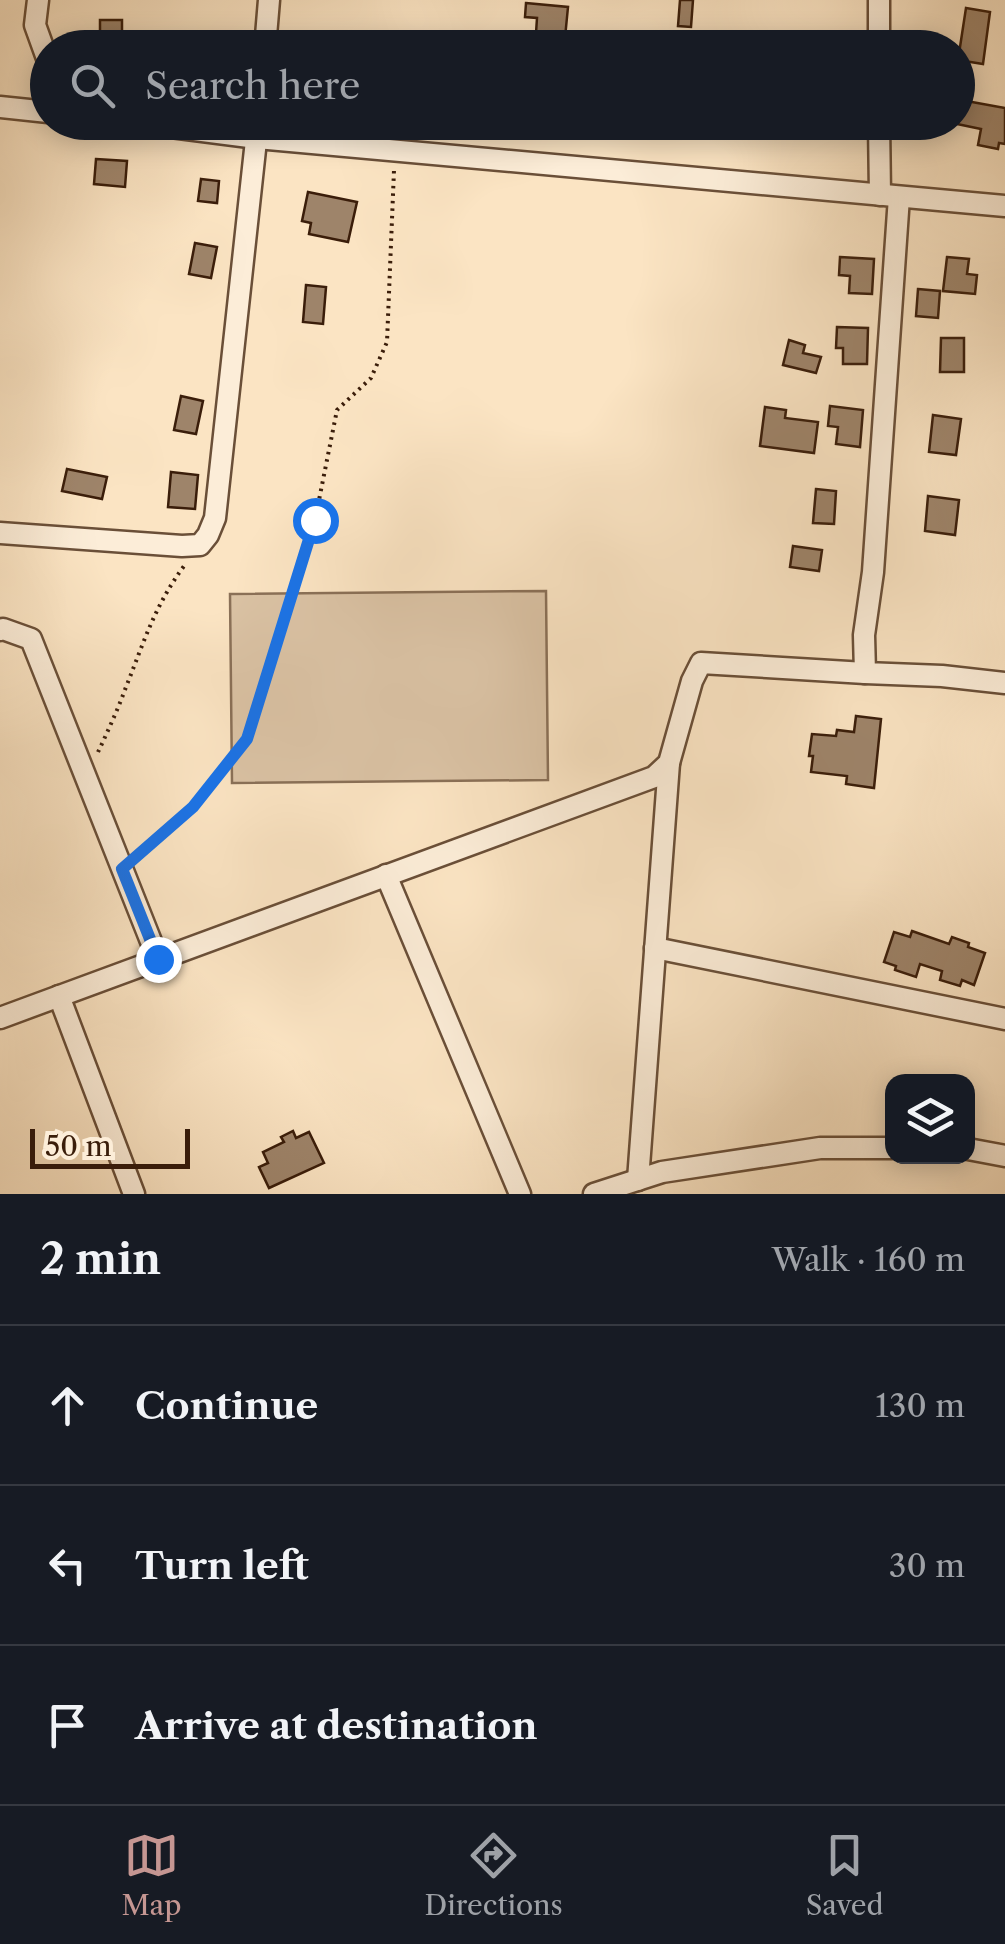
<!DOCTYPE html>
<meta charset="utf-8">
<style>
body{margin:0;font-family:"Libre Caslon Text",serif;background:#20242c;color:#f1f3f6}
.controls{position:absolute;right:30px;bottom:30px;display:grid;overflow:hidden;border-radius:20px;box-shadow:0 5px 25px #0003}
.controls button{width:90px;height:90px;display:grid;place-items:center;padding:0;border:0;border-bottom:2px solid #363941;background:#171b24;color:#f1f3f6;font:50px sans-serif}
.scale{position:absolute;left:30px;bottom:25px;width:160px;box-sizing:border-box;padding-left:10px;border:5px solid #3a1d0a;border-top:0;font-size:28px;line-height:35px;white-space:nowrap;color:#3a1d0a;-webkit-text-stroke:8px #fcedd8;paint-order:stroke}
.stop{position:absolute;width:30px;height:30px;margin:-22px;border:8px solid #1a73e8;border-radius:50%;background:#fff}
.stop.end{background:#1a73e8;border-color:#fff;box-shadow:0 2px 10px #0008}
.list{margin:0;padding:0;list-style:none}
h2{display:flex;justify-content:space-between;align-items:center;height:130px;margin:0;padding:0 40px;font-size:42px}
h2 small{font-size:32px;font-weight:400;color:#9ea1a6}
.list li{display:grid;grid-template-columns:65px 1fr auto;gap:30px;align-items:center;box-sizing:border-box;height:160px;padding:0 40px;border-top:2px solid #363941}
.list b{display:block;font-size:38px;white-space:nowrap}
.list em{font-size:32px;font-style:normal;color:#9ea1a6}
.icon{flex:none;width:55px;height:55px;fill:none;stroke:currentColor;stroke-width:2;stroke-linecap:round;stroke-linejoin:round}
.map{position:relative;flex:none;width:1005px;height:1194px;overflow:hidden}
.search{position:absolute;background:#171b24;box-shadow:0 5px 25px #0003;left:30px;right:30px;top:30px;height:110px;display:flex;align-items:center;gap:25px;box-sizing:border-box;padding:0 35px;border-radius:55px;color:#9ea1a6;font-size:38px}
.sheet{height:610px;background:#171b24}
nav{display:flex;justify-content:space-around;align-items:center;box-sizing:border-box;height:140px;border-top:2px solid #363941;background:#171b24;font-size:28px;color:#9ea1a6}
nav a{display:grid;justify-items:center;gap:5px}
nav .on{color:#c59692}
.map>svg:first-child{display:block}
.green{fill:#dac2a4;stroke:#8a7057;stroke-width:2.5}
.building{fill:#9e846a;stroke:#3a1d0a;stroke-width:2.5}
.lines{fill:none;stroke-linecap:round;stroke-linejoin:round}
.minor-casing{stroke:#6a4f38;stroke-width:25}
.path{stroke:#3a1d0a;stroke-width:4;stroke-dasharray:2.5 5;stroke-linecap:butt}
.minor{stroke:#fcedd8;stroke-width:20}
.route{stroke:#1a73e8;stroke-width:12}
</style>
<div class="map">
<svg width="1005" height="1194" viewBox="0 0 1005 1194">
<rect width="100%" height="100%" fill="#fbe4c3"/>
<filter id="stains"><feTurbulence type="fractalNoise" baseFrequency=".002" numOctaves="4"/><feColorMatrix values="0 0 0 0 .2 0 0 0 0 .09 0 0 0 0 .02 0 0 0 .5 -.17"/></filter>
<radialGradient id="worn" r=".72"><stop offset=".6" stop-color="#630" stop-opacity="0"/><stop offset="1" stop-color="#630" stop-opacity=".3"/></radialGradient>
<path class="green" d="M546 591 548 780 232 783 230 594Z"/>
<g class="building">
<path d="M680 0H693L691 27 678 26Z"/>
<path d="M526 3 568 7 564 48H535L537 18 525 17Z"/>
<path d="M966 8 990 12 983 64 958 60Z"/>
<rect x="100" y="20" width="22" height="28"/>
<path d="M961 100 1005 108V144L999 143 998 149 978 145 981 129 957 124Z"/>
<path d="M96 159 127 161 125 187 94 184Z"/>
<path d="M201 179 219 181 217 203 198 201Z"/>
<path d="M308 192 357 202 348 242 309 234 311 223 302 221Z"/>
<path d="M195 243 217 247 211 278 189 274Z"/>
<path d="M840 257 874 259 872 294 849 293 850 276 839 275Z"/>
<path d="M947 257 969 259 967 274 977 275 975 294 943 291Z"/>
<path d="M306 285 326 287 323 324 303 322Z"/>
<path d="M918 289 940 291 938 318 916 316Z"/>
<path d="M837 327 868 328 867 364H843V348H836Z"/>
<path d="M941 338H964V372H940Z"/>
<path d="M789 340 805 345 803 353 821 357 816 373 783 365Z"/>
<path d="M181 396 203 401 196 434 174 430Z"/>
<path d="M830 406 863 410 860 447 836 444 838 427 828 426Z"/>
<path d="M765 407 786 410 785 418 818 422 814 453 760 446Z"/>
<path d="M933 415 961 419 956 455 929 452Z"/>
<path d="M67 469 107 477 102 499 62 491Z"/>
<path d="M171 472 198 475 195 509 168 507Z"/>
<path d="M816 489 836 491 834 524 813 523Z"/>
<path d="M928 496 959 500 955 535 925 531Z"/>
<path d="M793 546 822 550 819 571 790 567Z"/>
<path d="M856 716 881 719 874 788 846 784 847 776 811 772 813 756H809L812 734 836 736 837 730 854 732Z"/>
<path d="M912 931 949 944 952 937 969 943 968 947 985 953 974 985 962 980 960 986 940 980 942 971 920 964 916 977 895 970 896 966 884 962 894 932 910 937Z"/>
<path d="M293 1131 296 1138 309 1132 324 1163 269 1188 259 1167 268 1163 263 1152 284 1142 281 1137Z"/>
</g>
<g class="lines">
<g class="minor-casing">
<g id="minor">
<path d="M38 0 35 25 48 61"/>
<path d="M879 0V48"/>
<path d="M265 48 269 0"/>
<path d="M0 107 48 112"/>
<path d="M132 122 257 138 1005 206"/>
<path d="M879 122 880 195"/>
<path d="M899 197 873 572 864 635 865 673 942 676 1005 683"/>
<path d="M0 533 182 546 200 545 208 535 215 518 258 122"/>
<path d="M0 630 3 629 31 639 158 959"/>
<path d="M386 875 520 1194"/>
<path d="M655 948 1005 1019"/>
<path d="M59 996 134 1194"/>
<path d="M0 1018 654 777 669 763 692 681 701 663 865 673"/>
<path d="M968 1149 1005 1156"/>
<path d="M638 1180 669 763"/>
<path d="M594 1194 662 1172 820 1148H892"/>
</g>
</g>
<g class="path">
<path d="M98 752C108 731 118 709 126 687 144 642 154 607 184 566"/>
<path d="M137 856 193 807 247 739 315 520 337 410 371 378 387 342 394 170"/>
</g>
<use href="#minor" class="minor"/>
</g>
<g class="lines">
<path class="route" d="M158 959 122 869 193 807 247 739 315 520"/>
</g>
<rect width="100%" height="100%" filter="url(#stains)"/>
<rect width="100%" height="100%" fill="url(#worn)"/>
</svg>
<div class="controls">
<button><svg class="icon" aria-label="layers" viewBox="0 0 24 24"><path d="M12 4l9 5-9 5-9-5zM3 14l9 5 9-5"/></svg></button>
</div>
<div class="scale">50 m</div>
<div class="stop" style="left:315px;top:520px"></div>
<div class="stop end" style="left:158px;top:959px"></div>
<div class="search"><svg class="icon" aria-label="search" viewBox="0 0 24 24"><circle cx="10" cy="10" r="6"/><path d="M15 15l6 6"/></svg>Search here</div>
</div>
<section class="sheet">
<h2>2 min<small>Walk · 160 m</small></h2>
<ul class="list">
<li><svg class="icon" aria-label="ahead" viewBox="0 0 24 24"><path d="M12 20V5M6 11l6-6 6 6"/></svg><div><b>Continue</b></div><em>130 m</em></li>
<li><svg class="icon" aria-label="left" viewBox="0 0 24 24"><path d="M17 20v-9H6M10 6l-5 5 5 5"/></svg><div><b>Turn left</b></div><em>30 m</em></li>
<li><svg class="icon" aria-label="arrive" viewBox="0 0 24 24"><path d="M6 21V4h12l-3 4 3 4H6"/></svg><div><b>Arrive at destination</b></div></li>
</ul>
</section>
<nav>
<a class="on"><svg class="icon" aria-label="map" viewBox="0 0 24 24"><path d="M3 6l6-2 6 2 6-2v14l-6 2-6-2-6 2zM9 4v14M15 6v14"/></svg>Map</a>
<a><svg class="icon" aria-label="directions" viewBox="0 0 24 24"><path d="M12 3l9 9-9 9-9-9zM9 14v-3h6M13 9l2 2-2 2"/></svg>Directions</a>
<a><svg class="icon" aria-label="saved" viewBox="0 0 24 24"><path d="M7 4h10v16l-5-4-5 4z"/></svg>Saved</a>
</nav>
